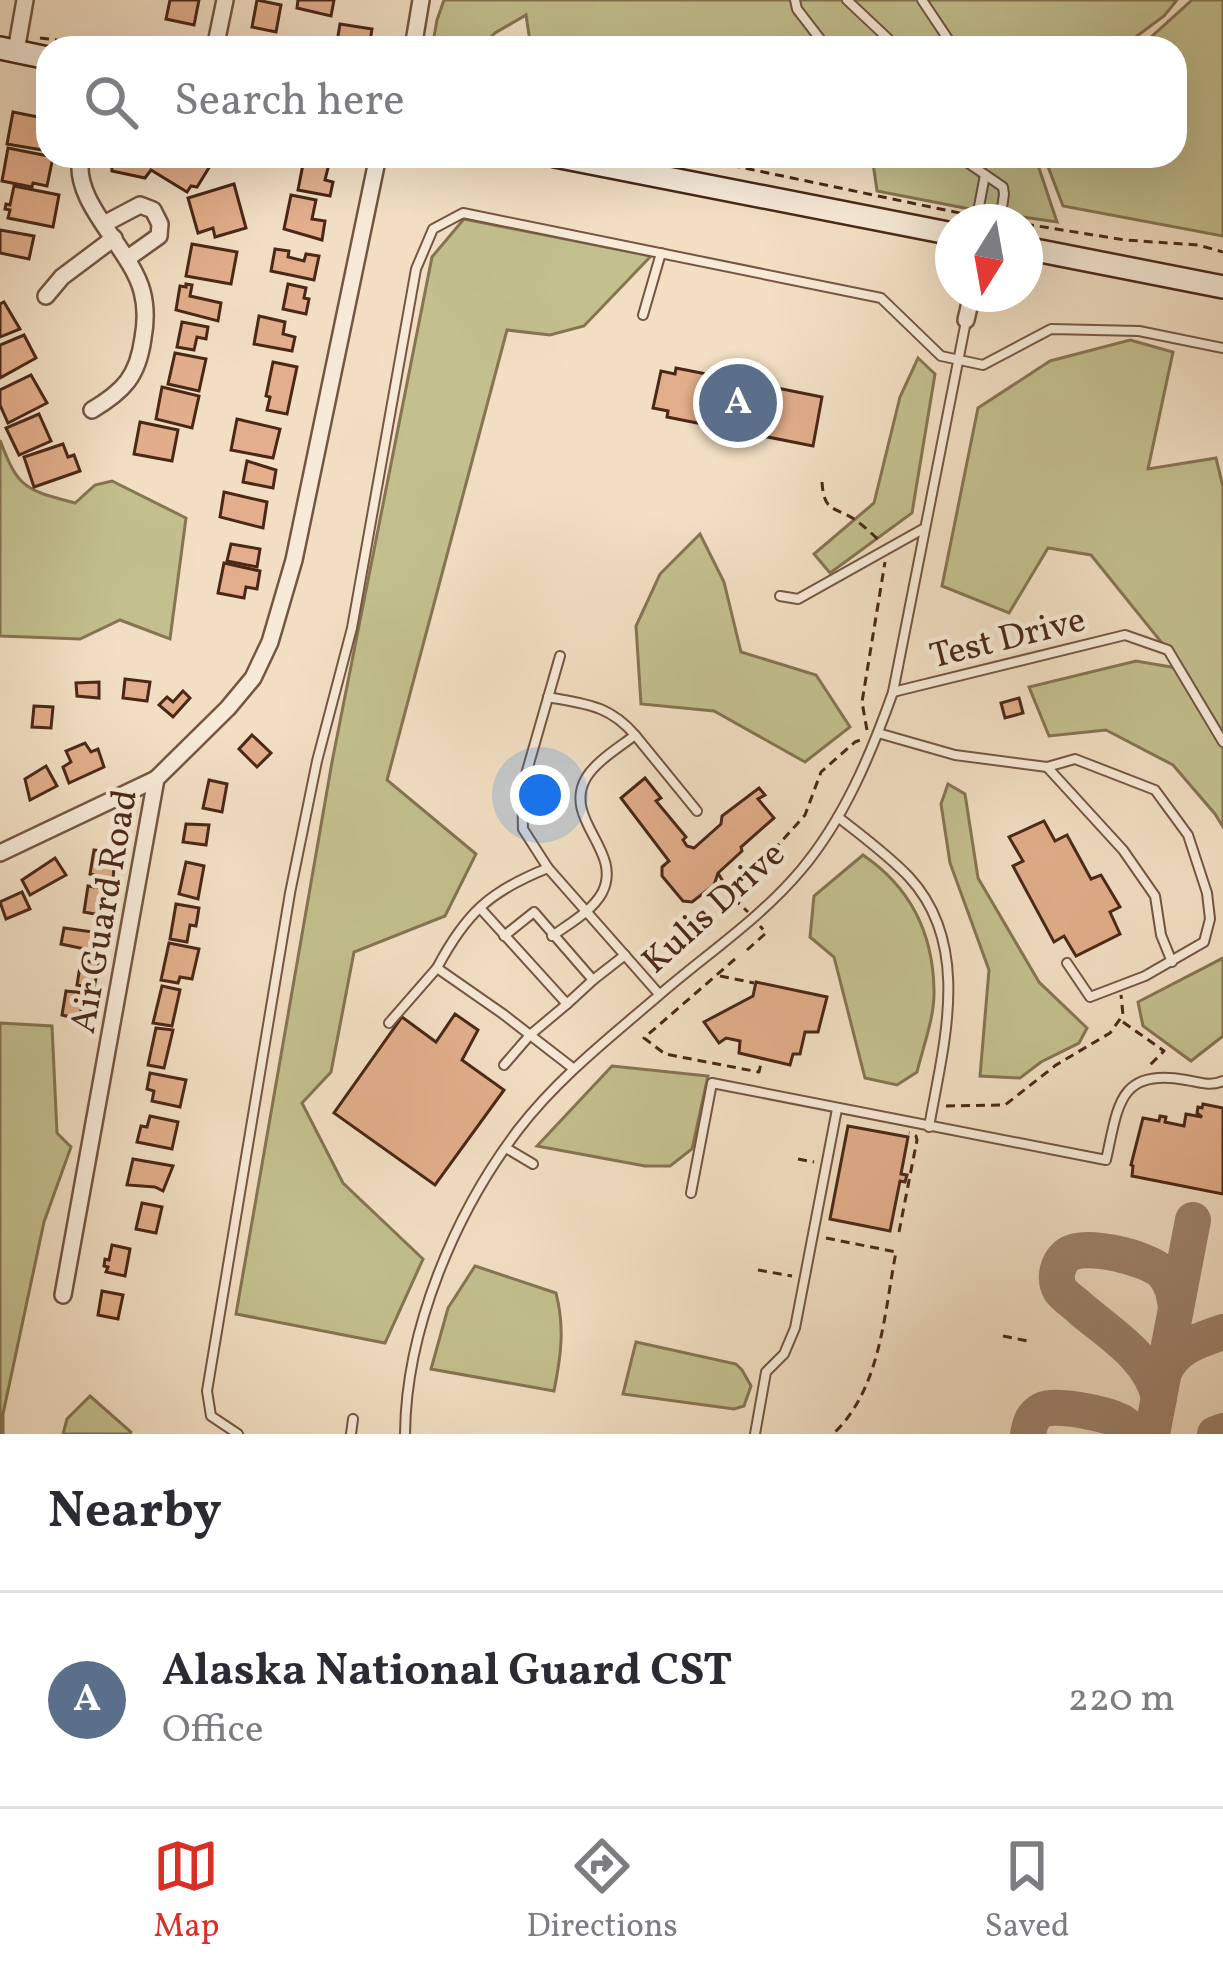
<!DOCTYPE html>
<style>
body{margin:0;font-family:Vollkorn,serif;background:#f2f2f3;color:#2b2b33}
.compass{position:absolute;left:935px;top:204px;width:108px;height:108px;border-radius:50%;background:#fff;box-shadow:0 12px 48px #0002;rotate:191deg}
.you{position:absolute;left:540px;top:795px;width:42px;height:42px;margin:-30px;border:9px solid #fff;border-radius:50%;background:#1a73e8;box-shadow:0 0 0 18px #1a73e833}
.badge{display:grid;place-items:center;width:78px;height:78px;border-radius:50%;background:#d93025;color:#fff;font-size:39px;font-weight:700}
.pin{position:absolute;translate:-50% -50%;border:6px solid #fff;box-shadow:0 3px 12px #0006}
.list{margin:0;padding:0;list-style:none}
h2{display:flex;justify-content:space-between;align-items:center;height:156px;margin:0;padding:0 48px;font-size:51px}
h2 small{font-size:39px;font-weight:400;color:#7c7c81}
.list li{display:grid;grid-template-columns:78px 1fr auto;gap:36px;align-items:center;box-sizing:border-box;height:216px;padding:0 48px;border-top:3px solid #e1e1e2}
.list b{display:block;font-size:45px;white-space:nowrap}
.list p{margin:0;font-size:39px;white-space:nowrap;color:#7c7c81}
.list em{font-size:39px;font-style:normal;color:#7c7c81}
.icon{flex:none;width:66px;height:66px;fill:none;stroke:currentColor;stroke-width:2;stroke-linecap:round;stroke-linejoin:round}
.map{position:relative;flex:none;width:1223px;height:1434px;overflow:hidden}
.search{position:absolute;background:#fff;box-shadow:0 12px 48px #0002;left:36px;right:36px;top:36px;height:132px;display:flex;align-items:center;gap:30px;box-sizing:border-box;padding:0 42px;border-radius:36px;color:#7c7c81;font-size:45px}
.sheet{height:372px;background:#fff}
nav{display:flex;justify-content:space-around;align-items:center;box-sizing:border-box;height:168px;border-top:3px solid #e1e1e2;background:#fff;font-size:33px;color:#7c7c81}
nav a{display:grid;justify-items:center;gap:6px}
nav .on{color:#d93025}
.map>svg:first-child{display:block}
.green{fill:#c3bf8e;stroke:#867452;stroke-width:3}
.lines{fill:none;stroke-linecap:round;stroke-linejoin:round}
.taxiway{stroke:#9e846d;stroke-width:36}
.building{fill:#e2ae8b;stroke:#4a2817;stroke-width:3}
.service-casing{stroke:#745642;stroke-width:12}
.minor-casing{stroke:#745642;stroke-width:20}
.secondary-casing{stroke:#4a2817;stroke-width:26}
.path{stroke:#4a2817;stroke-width:3;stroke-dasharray:9 6;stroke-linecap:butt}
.service{stroke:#f7ead8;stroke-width:8}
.minor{stroke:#f7ead8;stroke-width:15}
.secondary{stroke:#f7ead8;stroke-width:21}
.labels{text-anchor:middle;stroke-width:9;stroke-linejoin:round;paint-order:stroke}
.street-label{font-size:36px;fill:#4a2817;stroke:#f7ead8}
</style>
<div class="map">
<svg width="1223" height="1434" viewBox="0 0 1223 1434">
<rect width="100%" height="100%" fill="#f2dfc3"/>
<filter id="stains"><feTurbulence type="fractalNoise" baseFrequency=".00167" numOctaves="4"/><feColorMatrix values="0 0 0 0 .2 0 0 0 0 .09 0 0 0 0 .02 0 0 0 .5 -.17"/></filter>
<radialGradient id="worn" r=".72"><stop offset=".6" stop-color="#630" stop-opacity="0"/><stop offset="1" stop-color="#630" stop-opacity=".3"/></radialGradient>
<g class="green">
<path d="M444 0H1177L1164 16 1121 48H531L526 15 495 33 480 48H432L437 20Z"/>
<path d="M1192 0H1223V236L1063 206 1044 156H1175V48H1139Z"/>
<path d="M872 156H1035L1057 222 975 210 877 191Z"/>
<path d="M464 219 651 256 584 326 550 335 507 330 387 780 476 854 445 916 354 952 331 1072 302 1103 343 1183 423 1259 385 1343 236 1314 332 762 432 257Z"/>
<path d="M1130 340 1173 352 1148 469 1216 458 1223 487V827L1215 814 1173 765 1106 730 1049 736 1029 687 1136 661 1183 669 1091 555 1048 548 1009 613 942 586 978 408 1050 361Z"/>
<path d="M918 358 935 374 912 513 830 573 814 554 874 503 900 397Z"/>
<path d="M0 440C18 489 26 490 75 503L95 485 112 481 186 518 170 639 120 620 80 639 0 636Z"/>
<path d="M700 534 724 582 741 652 816 675 850 727 805 762 714 711 641 704 636 626 660 574Z"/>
<path d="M948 784 965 794 978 878 1039 982 1087 1028 1079 1043 1041 1062 1020 1078 980 1076 989 970 950 863 941 804Z"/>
<path d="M863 855C910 887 933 932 934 990 935 1016 923 1047 917 1072L897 1085 865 1078 834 957 810 937 814 896Z"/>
<path d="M1223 958V1036L1191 1061 1143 1026 1138 1002Z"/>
<path d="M0 1023 52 1026 57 1133 71 1147 44 1222 3 1414V1434H0Z"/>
<path d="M612 1066 708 1076 692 1149 670 1166H645L537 1146Z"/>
<path d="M475 1266 556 1293C565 1328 561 1356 554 1391L431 1369 448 1308Z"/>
<path d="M636 1342 736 1364 742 1370 751 1386 744 1406 734 1409 623 1394Z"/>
<path d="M90 1396 131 1432 130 1434H63L67 1419Z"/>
</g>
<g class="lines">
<g class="taxiway">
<path d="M1164 1372C1176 1346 1198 1341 1223 1332"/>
<path d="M1159 1398C1151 1358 1110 1334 1081 1309 1075 1303 1065 1297 1060 1290 1054 1279 1057 1264 1066 1256 1082 1241 1149 1258 1163 1273 1172 1283 1174 1294 1176 1307"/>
<path d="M1028 1434C1030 1424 1032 1415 1042 1410 1056 1403 1106 1414 1120 1421 1127 1425 1129 1428 1135 1434"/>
<path d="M1152 1434 1193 1220"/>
<path d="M1215 1434 1223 1431"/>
</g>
</g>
<g class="building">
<path d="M170 0H199L194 25 166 19Z"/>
<path d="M257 0 281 5 276 32 252 27Z"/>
<path d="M298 0H334L331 16 297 8Z"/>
<path d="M340 24 372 29 369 48H336Z"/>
<path d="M13 112 48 119V151L7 144Z"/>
<path d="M8 148 53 157 47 186 33 183 32 187 2 181Z"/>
<path d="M111 156H194L210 166 197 187 191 186 187 192 151 170 145 178 112 171Z"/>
<path d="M304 159 329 164 325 180 333 182 330 196 298 190Z"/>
<path d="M234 184 246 228 215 237 213 228 198 233 188 198Z"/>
<path d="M14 186 59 195 53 227 8 218 10 210 5 209 6 204 10 205Z"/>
<path d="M291 195 316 200 312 219 325 221 322 240 284 229Z"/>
<path d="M0 230 34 236 29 259 0 253Z"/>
<path d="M192 244 237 252 231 284 186 276Z"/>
<path d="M275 249 289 251 288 257 304 261 306 254 319 256 314 280 271 271Z"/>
<path d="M186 284 192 285 190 296 221 303 218 321 176 310 180 286 186 287Z"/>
<path d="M288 284 306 288 304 298 309 299 306 314 283 309Z"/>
<path d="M4 302 20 329 0 337V304Z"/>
<path d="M259 316 285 322 283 334 295 337 292 351 254 344Z"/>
<path d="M182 322 208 327 206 339 197 337 194 350 177 347Z"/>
<path d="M24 335 36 358 0 378V345Z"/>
<path d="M175 353 206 359 199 391 168 384Z"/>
<path d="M273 362 297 367 287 414 267 410 270 397 266 396Z"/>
<path d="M676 368 822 397 813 446 667 417 668 411 653 408 661 371 675 374Z"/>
<path d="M31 375 47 403 8 423 0 405V390Z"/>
<path d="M162 387 199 396 192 428 156 419Z"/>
<path d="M39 414 51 441 19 455 6 428Z"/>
<path d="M237 419 280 429 273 458 231 450Z"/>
<path d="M140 422 178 430 172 461 134 454Z"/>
<path d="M63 444 68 457 74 455 80 471 34 487 24 457Z"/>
<path d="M247 461 276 470 273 488 243 482Z"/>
<path d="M224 492 267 502 263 528 220 517Z"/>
<path d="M231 544 260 549 257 567 227 561Z"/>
<path d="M224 563 260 571 257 589 246 587 244 598 218 593Z"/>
<path d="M125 679 150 682 147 701 123 698Z"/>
<path d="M99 682V698L77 696 76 683Z"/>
<path d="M183 691 190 698 173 717 159 705 167 697 173 702Z"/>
<path d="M1019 698 1023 713 1005 718 1001 703Z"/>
<path d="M34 706 53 707 51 728 32 727Z"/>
<path d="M252 735 271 753 257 767 239 749Z"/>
<path d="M85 743 91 752 98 749 104 767 69 783 63 767 71 762 66 751Z"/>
<path d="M46 766 57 786 30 800 25 779Z"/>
<path d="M645 778 661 798 656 801 686 837 683 840 687 846 694 848 721 824 722 816 759 788 765 795 758 799 774 818 741 847 742 851 718 873 714 885 692 902 683 901 662 876V867L669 861 621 798Z"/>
<path d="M209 780 227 784 222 812 203 808Z"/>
<path d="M1044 821 1055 841 1067 835 1091 879 1101 875 1120 907 1110 912 1120 934 1076 956 1064 936 1054 942 1013 866 1023 861 1009 837Z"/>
<path d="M186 824 209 825 206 845 183 842Z"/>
<path d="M94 850 111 852 108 865 114 867 113 879 90 874Z"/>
<path d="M55 858 66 875 30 895 22 880Z"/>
<path d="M186 862 204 866 198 899 179 894Z"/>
<path d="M88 886 106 889 100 915 84 912Z"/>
<path d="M22 892 30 909 6 919 0 902Z"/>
<path d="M176 904 199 908 196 926 190 925 187 942 170 939Z"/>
<path d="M64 928 100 933 99 952 61 944Z"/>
<path d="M169 943 199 949 192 979 180 977 178 983 161 980Z"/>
<path d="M81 960 99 963 94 988 77 985Z"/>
<path d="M756 982 827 997 818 1032H805L800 1054H793L790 1065 739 1053 740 1041 726 1038 719 1043 704 1022 753 996Z"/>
<path d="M162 986 180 990 172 1026 153 1023Z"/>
<path d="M66 991 85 993 79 1019 62 1015Z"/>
<path d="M455 1014 478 1030 462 1060 504 1090 435 1185 334 1113 402 1017 436 1042Z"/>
<path d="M156 1028 173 1030 164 1068 148 1065Z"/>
<path d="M150 1073 186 1080 180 1107 152 1101 154 1091 147 1089Z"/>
<path d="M1203 1104 1223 1108V1194L1132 1176 1133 1166 1131 1165 1143 1118 1159 1121 1160 1116 1166 1117 1165 1122 1184 1126 1186 1114 1202 1117 1197 1113 1198 1107 1202 1108Z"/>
<path d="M150 1116 178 1122 172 1149 137 1142 141 1126 147 1127Z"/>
<path d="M848 1126 908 1137 901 1174 907 1175 905 1182 900 1181 890 1231 830 1219Z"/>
<path d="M133 1159 173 1166 163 1191 155 1187 127 1185Z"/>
<path d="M142 1203 162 1207 156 1233 136 1229Z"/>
<path d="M112 1245 130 1249 125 1276 106 1272 108 1267 104 1266 105 1259 109 1260Z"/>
<path d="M102 1291 123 1295 118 1319 98 1315Z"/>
</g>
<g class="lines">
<g class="service-casing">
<g id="service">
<path d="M795 0 797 9 827 48"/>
<path d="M847 0 898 48"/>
<path d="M922 0 954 48"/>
<path d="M958 156 1003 187 1004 194 1000 222"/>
<path d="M976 222 985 175"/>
<path d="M643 315 661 253"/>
<path d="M780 596 798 599 923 529"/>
<path d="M560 656 522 788 523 829 548 868 659 994"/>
<path d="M893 692 1125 635 1168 650 1223 742"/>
<path d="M548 697C586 704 609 705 635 735"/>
<path d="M878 733 955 755 1047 767 1075 759 1155 790 1188 835 1207 893 1210 919 1204 942 1145 976 1090 997 1067 963"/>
<path d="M1048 768 1123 850 1155 896 1161 935 1172 962"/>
<path d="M838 817C862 836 888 855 909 877 973 946 943 1046 929 1127"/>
<path d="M548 868C490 891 466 913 437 968L503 1014 574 1069"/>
<path d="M480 908 567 1004 593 980 534 912 504 936"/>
<path d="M552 936C569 924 592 911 602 893 624 851 562 820 586 778 596 761 620 747 635 735L697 811"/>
<path d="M593 980 625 955"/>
<path d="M389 1023 437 968"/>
<path d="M504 1065 530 1035 567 1004"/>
<path d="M506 1148 533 1164"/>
<path d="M691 1193 712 1083 1106 1160C1118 1107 1118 1067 1186 1080 1199 1082 1210 1087 1223 1081"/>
<path d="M238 1434 211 1416 207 1391 290 893 317 761 352 628 416 269 433 229 463 213 881 298 941 356 983 365 1051 329 1139 331 1223 348"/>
<path d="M351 1434 353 1419"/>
<path d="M405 1434C406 1329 455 1213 518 1130 557 1079 609 1038 657 997 705 955 760 919 801 870 844 819 871 754 893 692L966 321"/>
<path d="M755 1434 766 1372 784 1354 795 1328 837 1109"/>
</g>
</g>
<g class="minor-casing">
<g id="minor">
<path d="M215 48 225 0"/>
<path d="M413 48 421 0"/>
<path d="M16 51 25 0"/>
<path d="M81 156C71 202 130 247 142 291 146 306 146 322 143 338 138 376 124 391 92 410"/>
<path d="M104 224 140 205 153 210 160 224 159 236 128 258"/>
<path d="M46 296 62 277 114 238"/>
<path d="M966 320 972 294"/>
<path d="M0 853 156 779"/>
<path d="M63 1295 156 779 228 708 253 678 270 642 294 560 378 156"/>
</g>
</g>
<g class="secondary-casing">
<g id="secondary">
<path d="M0 48 48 58"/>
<path d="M555 156 953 234"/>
<path d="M1025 248 1223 287"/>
</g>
</g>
<g class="path">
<path d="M40 38 113 47 131 45 145 48"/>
<path d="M687 156 969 215"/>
<path d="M1025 224 1125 240 1198 245 1223 252"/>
<path d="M822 482C824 512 833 506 854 519 863 525 872 534 880 541"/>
<path d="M867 730 862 702 885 562"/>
<path d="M718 873 732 897 805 815 821 772 855 742 865 738"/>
<path d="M733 898 748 912"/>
<path d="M747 950 766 933 760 926"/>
<path d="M735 959 644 1038 665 1054 759 1072 762 1059"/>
<path d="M720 976 754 983"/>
<path d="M1123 1022 1164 1051 1150 1065"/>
<path d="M946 1106 1005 1105 1056 1065 1110 1033 1123 1015 1121 995"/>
<path d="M798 1159 814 1162"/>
<path d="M899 1232 917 1140 916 1136 909 1133"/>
<path d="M826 1238 896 1252C884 1314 881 1389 833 1434"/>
<path d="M758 1270 792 1276"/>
<path d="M1003 1336 1028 1341"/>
</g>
<use href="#service" class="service"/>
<use href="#minor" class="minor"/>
<use href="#secondary" class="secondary"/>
</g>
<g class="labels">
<g class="street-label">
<text transform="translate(1007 636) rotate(-14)" y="13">Test Drive</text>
<text transform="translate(712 906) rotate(-42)" y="13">Kulis Drive</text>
<text transform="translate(102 911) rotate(-80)" y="13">Air Guard Road</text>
</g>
</g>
<rect width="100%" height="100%" filter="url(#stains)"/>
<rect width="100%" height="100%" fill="url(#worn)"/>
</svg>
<svg class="compass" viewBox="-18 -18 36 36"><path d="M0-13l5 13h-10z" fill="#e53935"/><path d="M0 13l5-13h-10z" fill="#7c7c81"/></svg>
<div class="you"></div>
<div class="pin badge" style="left:738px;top:403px;background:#5c6f8a">A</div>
<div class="search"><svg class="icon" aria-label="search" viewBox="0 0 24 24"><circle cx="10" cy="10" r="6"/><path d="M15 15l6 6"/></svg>Search here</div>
</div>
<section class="sheet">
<h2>Nearby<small></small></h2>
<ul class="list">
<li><span class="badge" style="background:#5c6f8a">A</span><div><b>Alaska National Guard CST</b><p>Office</p></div><em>220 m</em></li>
</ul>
</section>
<nav>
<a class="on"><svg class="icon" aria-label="map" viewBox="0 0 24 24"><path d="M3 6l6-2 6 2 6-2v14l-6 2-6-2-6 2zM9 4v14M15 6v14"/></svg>Map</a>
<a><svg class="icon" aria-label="directions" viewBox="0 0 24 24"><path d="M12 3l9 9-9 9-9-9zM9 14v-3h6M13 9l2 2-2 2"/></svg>Directions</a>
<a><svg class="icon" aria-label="saved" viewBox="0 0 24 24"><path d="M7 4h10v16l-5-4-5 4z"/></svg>Saved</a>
</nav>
